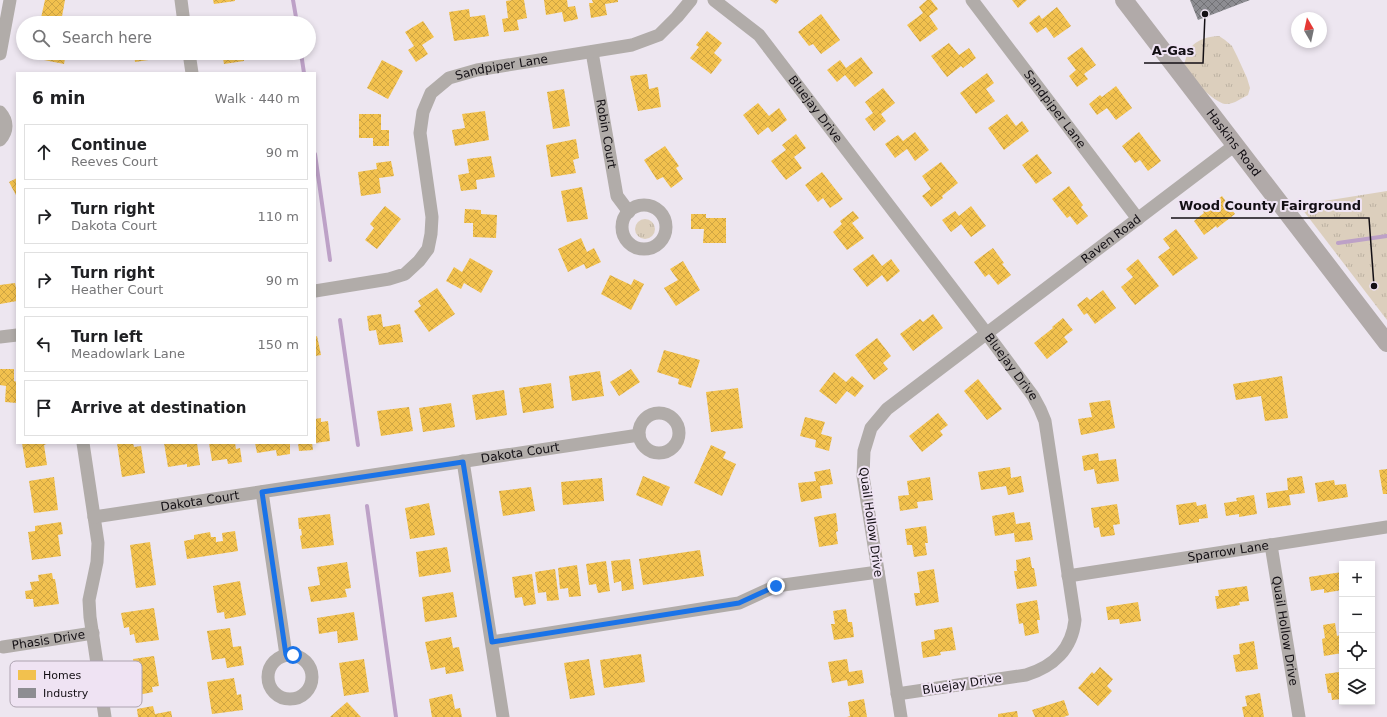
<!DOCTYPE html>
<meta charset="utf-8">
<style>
body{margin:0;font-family:"DejaVu Sans",sans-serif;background:#f6f6f6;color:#202124}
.controls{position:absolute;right:12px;bottom:12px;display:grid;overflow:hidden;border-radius:0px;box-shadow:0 2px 6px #0003}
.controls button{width:36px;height:36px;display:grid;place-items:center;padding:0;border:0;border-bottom:1px solid #e0e0e0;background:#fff;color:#202124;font:20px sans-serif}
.compass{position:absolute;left:1291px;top:12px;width:36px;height:36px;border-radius:50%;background:#fff;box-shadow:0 2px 6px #0003;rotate:351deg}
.stop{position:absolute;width:12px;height:12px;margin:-9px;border:3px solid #1a73e8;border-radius:50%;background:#fff}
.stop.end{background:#1a73e8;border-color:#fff;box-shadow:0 1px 4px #0008}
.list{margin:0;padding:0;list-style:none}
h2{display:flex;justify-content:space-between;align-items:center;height:52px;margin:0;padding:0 16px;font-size:17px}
h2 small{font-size:13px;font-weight:400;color:#757577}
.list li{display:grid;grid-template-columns:26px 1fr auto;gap:12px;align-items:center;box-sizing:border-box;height:56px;margin:0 8px 8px;padding:0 8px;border:1px solid #e0e0e0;border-radius:0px}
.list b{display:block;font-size:15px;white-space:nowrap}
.list p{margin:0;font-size:13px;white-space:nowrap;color:#757577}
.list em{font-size:13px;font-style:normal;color:#757577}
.icon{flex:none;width:22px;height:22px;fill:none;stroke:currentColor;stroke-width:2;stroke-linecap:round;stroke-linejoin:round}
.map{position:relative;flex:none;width:1387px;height:717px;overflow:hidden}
.search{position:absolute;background:#fff;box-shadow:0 2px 6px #0003;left:16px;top:16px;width:300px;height:44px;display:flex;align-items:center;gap:10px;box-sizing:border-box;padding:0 14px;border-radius:22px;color:#757577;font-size:15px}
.panel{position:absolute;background:#fff;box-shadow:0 2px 6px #0003;left:16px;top:72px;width:300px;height:372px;border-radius:0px}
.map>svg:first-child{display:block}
.grass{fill:url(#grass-tufts)}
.homes{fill:url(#homes-cross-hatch)}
.industry{fill:url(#industry-cross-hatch)}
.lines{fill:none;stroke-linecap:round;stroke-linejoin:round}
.stream{stroke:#bda1c7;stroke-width:4}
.street{stroke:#b1aca9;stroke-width:13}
.secondary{stroke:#b1aaa9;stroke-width:18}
.route{stroke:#1a73e8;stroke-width:5}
.labels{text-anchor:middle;stroke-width:4;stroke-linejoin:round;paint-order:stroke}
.street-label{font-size:12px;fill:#130f14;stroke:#efe3f3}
.key{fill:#efe3f3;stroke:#ada3b0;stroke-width:1}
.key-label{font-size:11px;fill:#130f14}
.leader{fill:none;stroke:#130f14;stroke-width:1.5}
.callout-dot{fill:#130f14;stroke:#efe3f3;stroke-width:1.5}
.callout-label{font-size:13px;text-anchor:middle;font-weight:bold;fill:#130f14;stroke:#efe3f3;stroke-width:4;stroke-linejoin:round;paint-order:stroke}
</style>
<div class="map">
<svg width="1387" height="717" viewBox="0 0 1387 717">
<defs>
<pattern id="grass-tufts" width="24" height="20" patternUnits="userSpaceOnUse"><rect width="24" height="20" fill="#dccfbd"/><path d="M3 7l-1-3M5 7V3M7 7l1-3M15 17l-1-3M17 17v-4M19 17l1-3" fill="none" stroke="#bcb1a2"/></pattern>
<pattern id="homes-cross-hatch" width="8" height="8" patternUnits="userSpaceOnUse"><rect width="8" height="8" fill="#f2c14e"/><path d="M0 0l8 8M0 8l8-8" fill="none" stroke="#cfa543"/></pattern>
<pattern id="industry-cross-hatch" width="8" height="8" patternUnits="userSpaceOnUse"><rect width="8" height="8" fill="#8d8d92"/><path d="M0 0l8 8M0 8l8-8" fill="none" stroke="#727276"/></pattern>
</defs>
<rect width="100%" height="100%" fill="#ede6f0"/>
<g class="grass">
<path d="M1219 36 1225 40 1232 46 1237 56 1247 78 1250 88 1248 95C1242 98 1233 105 1225 104 1214 102 1189 78 1185 67 1184 64 1185 61 1186 58 1190 42 1203 37 1219 36Z"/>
<path d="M1387 191V320L1299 205Z"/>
<circle cx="645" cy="229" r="10"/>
</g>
<g class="homes">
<path d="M45 0H65L61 22 41 18Z"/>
<path d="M213 0H235V1L214 4Z"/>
<path d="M512 0H524L527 18 517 20 519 30 504 32 502 19 508 18 506 1Z"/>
<path d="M544 0H567L568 7 575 6 578 19 564 22 562 12 546 15Z"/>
<path d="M592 0H618V2L605 4 607 15 591 18 589 3H593Z"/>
<path d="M770 0H779L776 4Z"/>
<path d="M927 0H931L938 9 929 16 938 29 920 42 907 25 923 13 919 7Z"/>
<path d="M1012 0H1027L1018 8Z"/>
<path d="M1057 7 1071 26 1054 38 1046 27 1037 33 1029 23 1039 15 1042 19Z"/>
<path d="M469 9 470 17 485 15 489 36 454 41 449 12Z"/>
<path d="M821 14 840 40 821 54 813 44 809 46 798 32Z"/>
<path d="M423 21 434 37 422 45 428 54 416 62 408 50 414 46 405 32Z"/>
<path d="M707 31 722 43 714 53 722 60 711 74 690 58 699 47 696 45Z"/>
<path d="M949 43 959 55 969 48 976 58 963 68 961 66 947 77 931 56Z"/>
<path d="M1082 47 1096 65 1084 74 1088 79 1077 87 1069 76 1076 70 1067 58Z"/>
<path d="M45 53H66L64 64 44 60Z"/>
<path d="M134 53H154L155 59 135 62Z"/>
<path d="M222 53H243L244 61 224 64Z"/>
<path d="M861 57 873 73 855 87 845 75 837 82 827 70 840 60 846 68Z"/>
<path d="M382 60 403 71 388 99 367 88Z"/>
<path d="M987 73 994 83 986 89 995 101 976 114 960 93Z"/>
<path d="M647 74 649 89 658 87 661 107 638 111 630 76Z"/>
<path d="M1116 86 1132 108 1116 120 1107 108 1097 115 1089 104 1100 95 1102 97Z"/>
<path d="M883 88 895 103 881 114 886 121 874 131 865 119 873 113 865 102Z"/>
<path d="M564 89 570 126 553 129 547 92Z"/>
<path d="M758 103 769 116 779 108 787 120 772 132 768 127 758 135 743 115Z"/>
<path d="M485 111 489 140 455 146 452 130 465 128 462 114Z"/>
<path d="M359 114H381V130H389V146H373V138H359Z"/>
<path d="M1007 114 1016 126 1022 121 1029 131 1004 150 988 128Z"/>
<path d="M915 132 929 150 915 161 907 149 895 158 885 144 898 135 903 141Z"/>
<path d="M1139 132 1161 161 1148 171 1140 160 1135 163 1122 146Z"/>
<path d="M796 134 806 148 794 157 802 168 786 180 771 161 786 150 782 145Z"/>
<path d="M576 139 579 158 573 160 576 173 551 177 546 145Z"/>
<path d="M665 146 679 166 676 168 683 179 671 188 663 177 657 180 644 160Z"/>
<path d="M1037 154 1052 173 1036 184 1022 165Z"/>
<path d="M491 156 495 177 476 180 477 189 461 191 458 175 469 173 467 159Z"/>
<path d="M391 161 394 176 379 178 381 193 361 196 358 172 377 169 376 163Z"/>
<path d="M941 162 958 183 942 196 943 198 931 207 922 196 931 189 922 176Z"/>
<path d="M822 172 843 199 830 208 823 198 818 202 805 185Z"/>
<path d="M17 178V197L9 182Z"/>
<path d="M1069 186 1083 205 1081 207 1088 216 1077 225 1070 216 1067 218 1052 199Z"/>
<path d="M582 187 588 219 567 222 561 191Z"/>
<path d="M1222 196 1235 214 1217 228 1216 226 1204 235 1194 221 1204 213 1203 211Z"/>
<path d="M385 206 401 219 377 249 365 240 374 228 370 224Z"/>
<path d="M971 206 986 226 971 237 961 224 951 232 942 220 955 211 959 216Z"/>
<path d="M465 209 481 210V214L497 215 496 238 473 237V223H464Z"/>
<path d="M853 211 859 218 852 223 864 238 847 250 833 232 842 224 840 221Z"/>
<path d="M691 214H706V218H726V243H703L704 229H691Z"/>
<path d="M1176 229 1198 258 1173 276 1158 257 1170 248 1163 239Z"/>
<path d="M581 238 587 252 594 248 601 262 586 269 584 264 568 272 558 249Z"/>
<path d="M993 248 1004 263 1002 264 1011 275 998 285 989 274 985 277 974 262Z"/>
<path d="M873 254 882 266 891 259 900 271 887 282 882 275 867 287 853 269Z"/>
<path d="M470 258 493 271 481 293 464 283 461 289 446 281 454 267 462 272Z"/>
<path d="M1138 259 1159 286 1135 305 1121 287 1133 277 1126 269Z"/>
<path d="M683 261 700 290 676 306 664 288 678 280 670 269Z"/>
<path d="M610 275 631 285 634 279 644 284 631 310 601 294Z"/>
<path d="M15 283 16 288H17V301L0 304V285Z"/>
<path d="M437 288 455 314 429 332 414 311 421 306 418 301Z"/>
<path d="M1103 290 1116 308 1095 324 1087 313 1084 315 1077 305 1087 297 1090 300Z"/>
<path d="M381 314 383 327 400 324 403 342 379 345 376 330 369 331 367 316Z"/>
<path d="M933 314 943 328 913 351 900 334 920 319 923 322Z"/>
<path d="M1063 318 1073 330 1064 337 1068 342 1047 359 1034 343 1053 328 1052 327Z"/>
<path d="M317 336 321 355 315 356V337Z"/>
<path d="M877 338 891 356 883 363 888 369 874 380 855 355Z"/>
<path d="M664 350 700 360 691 388 678 384 679 379 657 372Z"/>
<path d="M0 369H14V381L17 382V403L5 402 6 386 0 385Z"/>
<path d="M631 369 640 382 619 396 610 382Z"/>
<path d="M600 371 604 396 572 401 569 376Z"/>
<path d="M834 372 846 382 852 376 864 386 855 397 847 391 836 404 819 391Z"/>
<path d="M1282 376 1288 418 1265 421 1261 396 1236 400 1233 384Z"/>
<path d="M978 379 1002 409 987 420 964 391Z"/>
<path d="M551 383 554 408 523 413 519 388Z"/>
<path d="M738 388 743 428 711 432 706 392Z"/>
<path d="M504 390 507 415 476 420 472 395Z"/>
<path d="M1110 400 1115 428 1081 435 1078 419 1092 417 1089 403Z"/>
<path d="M451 403 455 427 423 432 419 408Z"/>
<path d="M409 407 413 431 381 436 377 411Z"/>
<path d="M938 413 948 425 940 431 943 435 922 452 909 436Z"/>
<path d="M805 417 825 422 821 434 832 437 829 451 815 447 816 440 800 436Z"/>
<path d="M321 418V422L328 421 330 441 315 443V419Z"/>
<path d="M22 443H49L44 445 47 465 26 468Z"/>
<path d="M117 443H133L134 447 141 446 145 473 122 477Z"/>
<path d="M164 443H197L200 465 187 467V464L168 467Z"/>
<path d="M209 443H235L236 449 240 448 242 462 228 464 227 459 212 461Z"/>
<path d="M255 443H290V454L277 456 276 450 257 453Z"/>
<path d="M298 443H312L313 450 299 451Z"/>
<path d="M711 445 726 452 723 458 736 464 722 496 694 483Z"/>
<path d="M1098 453 1099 461 1116 459 1119 481 1097 484 1094 469 1084 471 1082 456Z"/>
<path d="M1010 467 1011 478 1021 476 1024 492 1008 495 1006 486 981 490 978 472Z"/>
<path d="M830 469 833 484 820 486 822 498 801 502 798 483 816 481 814 472Z"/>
<path d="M1387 469V494H1383L1379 470Z"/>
<path d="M643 476 670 487 662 506 636 495Z"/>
<path d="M1302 476 1305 493 1289 495 1291 505 1268 508 1266 493 1288 490 1287 478Z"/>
<path d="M54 477 58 510 34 513 29 481Z"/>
<path d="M930 477 933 500 917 502 918 508 900 511 898 496 909 495 907 481Z"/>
<path d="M602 478 604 501 563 505 561 482Z"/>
<path d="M1334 480 1335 485 1346 484 1348 497 1318 502 1315 483Z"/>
<path d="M531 487 535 511 503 516 499 491Z"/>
<path d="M1254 495 1257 514 1239 517V514L1226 516 1224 503 1237 501 1236 498Z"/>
<path d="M1196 502 1197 506 1206 504 1208 518 1199 519V522L1179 525 1176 505Z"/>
<path d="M429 503 435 535 410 539 405 508Z"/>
<path d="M1117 504 1120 524 1113 525 1115 535 1101 537 1099 527 1094 528 1091 508Z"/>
<path d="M1014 512 1016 524 1030 522 1033 540 1015 542 1014 533 995 536 992 516Z"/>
<path d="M836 513 838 531 836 532 838 544 819 547 814 517Z"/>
<path d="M330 514 334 545 302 549 300 536 302 535 301 529H299L298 518Z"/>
<path d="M61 522 63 534 58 535 61 556 32 560 28 532 35 531V526Z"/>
<path d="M926 526 928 543H925L927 555 914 557 912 545H907L905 529Z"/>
<path d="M235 531 238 551 187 559 184 541 194 539V535L210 532 211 537H216V542L223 541 222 533Z"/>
<path d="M150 542 156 585 136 588 130 545Z"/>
<path d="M447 547 451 572 419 577 416 552Z"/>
<path d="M700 550 704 576 643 585 639 559Z"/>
<path d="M1030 557 1032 568H1034L1037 586 1017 589 1014 571H1017L1016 560Z"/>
<path d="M630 559 634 589 622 591 621 581 614 583 611 561Z"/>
<path d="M606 561 610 591 598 593 596 584 589 585 586 564Z"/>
<path d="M347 562 351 588 345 589 347 597 311 602 308 587 320 585 317 567Z"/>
<path d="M577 565 581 596 569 597 568 588 560 589 558 568Z"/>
<path d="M555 569 559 600 547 601 546 592 538 593 535 572Z"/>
<path d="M934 569 939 602 916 606 914 593H920L917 572Z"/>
<path d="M1342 572V590L1324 593V589L1311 591 1309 577Z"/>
<path d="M52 573 53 579H55L59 604 34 607 33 599H26L25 591 32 590 30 582 39 581 38 575Z"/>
<path d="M532 574 536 604 524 606 522 597 515 598 512 577Z"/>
<path d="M240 581 246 615 225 619 224 612 217 613 213 586Z"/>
<path d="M1247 586 1249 601 1239 602 1240 605 1217 609 1215 596H1219L1218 590Z"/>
<path d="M453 592 457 617 425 622 422 597Z"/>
<path d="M1037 600 1040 620H1037L1039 633 1025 636 1023 623 1019 624 1016 604Z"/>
<path d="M1138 602 1141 621 1120 624 1119 619 1108 620 1106 607Z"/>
<path d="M154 608 159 640 136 643 134 634 130 635 129 627 124 628 121 613Z"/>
<path d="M846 609 848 622H852L854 637 834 640 831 624H835L833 611Z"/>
<path d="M354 612 358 640 338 643 337 631 319 634 317 618Z"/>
<path d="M1335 623 1337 636 1340 635 1342 653 1324 656 1322 639 1325 638 1323 625Z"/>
<path d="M952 627 956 650 940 652 941 655 923 658 921 642 935 639 934 630Z"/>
<path d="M230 628 233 647 241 646 244 665 227 668 225 658 212 660 207 631Z"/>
<path d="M451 637 453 648 459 647 464 671 446 674 445 667 431 670 425 642Z"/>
<path d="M1254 641 1258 669 1236 672 1233 655 1240 654 1239 644Z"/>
<path d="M641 654 645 682 604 688 600 660Z"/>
<path d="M154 656 159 686 152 687 153 692 133 696 131 681 136 680 133 659Z"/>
<path d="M364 659 369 692 344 696 339 663Z"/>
<path d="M589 659 595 695 570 699 564 663Z"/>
<path d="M847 659 849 672 862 670 864 683 848 686 847 680 832 683 828 662Z"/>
<path d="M1100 667 1113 679 1107 686 1112 691 1098 706 1078 688 1092 672 1094 674Z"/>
<path d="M1339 672 1340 684H1342V699L1332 700 1331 693H1328L1325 674Z"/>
<path d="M234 678 237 695 241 694 243 710 212 714 207 682Z"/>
<path d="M1260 693 1264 717H1244L1242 707 1247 706 1245 696Z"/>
<path d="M452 694 455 709 460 708 462 717H432L429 699Z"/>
<path d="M864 699 867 717H847L850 716 848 702Z"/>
<path d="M1064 700 1069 715 1064 717H1035L1032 710Z"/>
<path d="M347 702 361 717H330Z"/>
<path d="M153 706 155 714 171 711 172 717H138L137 709Z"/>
<path d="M1017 711 1018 717H998V714Z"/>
</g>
<path class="industry" d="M1190 0H1250L1198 20Z"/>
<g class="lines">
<g class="stream">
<path d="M293 0 297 23"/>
<path d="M301 53 304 73"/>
<path d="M315 154 330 260"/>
<path d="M1338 243 1387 236"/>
<path d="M340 320 358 445"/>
<path d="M367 506 396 717"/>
</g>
<g class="street">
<path d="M181 0 184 23"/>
<path id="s1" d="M714 0 759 35 987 334 1033 396 1040 409 1045 421 1075 620C1072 649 1053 667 1026 675L897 694"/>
<path id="s2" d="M972 0 1138 219"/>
<path id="s3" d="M592 52 617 196 629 212"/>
<path d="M189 53 192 73"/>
<path d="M0 54 10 0"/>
<path d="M0 112C8 121 8 131 0 140"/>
<circle cx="644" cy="227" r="22"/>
<path id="s4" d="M315 291 389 279 405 274 419 261 428 249 431 234 432 217 420 133 423 112 431 93 449 78 477 70 632 45 659 35 677 17 691 0"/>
<path d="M0 337 17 335"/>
<circle cx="659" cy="433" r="20"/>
<path d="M83 443 98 543 97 562 89 600 90 617 105 717"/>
<path d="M463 461 503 717"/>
<path d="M262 492 286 655"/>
<path id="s5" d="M94 517 639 435"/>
<path id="s6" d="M1271 545 1299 717"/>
<path id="s7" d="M1068 576 1387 527"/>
<path d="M492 642 739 603 776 586 878 572"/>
<path id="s8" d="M3 647 93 633"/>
<circle cx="290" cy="677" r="22"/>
<path id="s9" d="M901 717 863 476 864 451 871 428 887 409 1235 145"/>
</g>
<path class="secondary" id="s10" d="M1124 0 1387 343"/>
</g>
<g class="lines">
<path class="route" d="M293 655H286L262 492 463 462 492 642 739 603 776 586"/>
</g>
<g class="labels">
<g class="street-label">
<text dy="4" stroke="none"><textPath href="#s4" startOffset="362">Sandpiper Lane</textPath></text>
<text dy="4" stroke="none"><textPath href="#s1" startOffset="150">Bluejay Drive</textPath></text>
<text dy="4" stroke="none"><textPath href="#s2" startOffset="137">Sandpiper Lane</textPath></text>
<text dy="4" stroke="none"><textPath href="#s3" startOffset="83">Robin Court</textPath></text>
<text dy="4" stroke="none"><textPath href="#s10" startOffset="180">Haskins Road</textPath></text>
<text dy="4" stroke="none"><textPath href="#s9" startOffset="599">Raven Road</textPath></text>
<text dy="4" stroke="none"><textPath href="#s1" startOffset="474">Bluejay Drive</textPath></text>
<text dy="4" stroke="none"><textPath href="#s5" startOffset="431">Dakota Court</textPath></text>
<text dy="4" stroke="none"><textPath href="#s5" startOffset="107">Dakota Court</textPath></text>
<text transform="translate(871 522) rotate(82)" y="4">Quail Hollow Drive</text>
<text dy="4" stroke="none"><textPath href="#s7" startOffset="162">Sparrow Lane</textPath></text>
<text dy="4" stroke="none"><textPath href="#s6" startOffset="87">Quail Hollow Drive</textPath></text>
<text dy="4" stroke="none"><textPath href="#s8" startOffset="46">Phasis Drive</textPath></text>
<text transform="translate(962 684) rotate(-9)" y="4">Bluejay Drive</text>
</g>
</g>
<rect x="10" y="661" width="132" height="46" rx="6" class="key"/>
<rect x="18" y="670" width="18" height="10" fill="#f2c14e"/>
<rect x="18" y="688" width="18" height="10" fill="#8d8d92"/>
<g class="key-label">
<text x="43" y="679">Homes</text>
<text x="43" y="697">Industry</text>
</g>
<path class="leader" d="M1205 14L1203 63H1144M1374 286L1369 218H1171"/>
<g class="callout-dot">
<circle cx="1205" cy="14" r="4"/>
<circle cx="1374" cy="286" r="4"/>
</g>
<g class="callout-label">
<text x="1173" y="55">A-Gas</text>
<text x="1270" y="210">Wood County Fairground</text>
</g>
</svg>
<div class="controls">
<button>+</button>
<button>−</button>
<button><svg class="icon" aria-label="locate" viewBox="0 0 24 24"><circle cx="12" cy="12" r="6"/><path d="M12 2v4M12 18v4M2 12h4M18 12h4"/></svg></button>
<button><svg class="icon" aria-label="layers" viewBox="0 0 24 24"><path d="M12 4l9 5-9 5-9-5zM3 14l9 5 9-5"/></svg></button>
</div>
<svg class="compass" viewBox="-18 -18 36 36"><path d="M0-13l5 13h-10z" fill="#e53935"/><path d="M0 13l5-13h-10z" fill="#757577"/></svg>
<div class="stop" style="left:293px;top:655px"></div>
<div class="stop end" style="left:776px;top:586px"></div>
<div class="search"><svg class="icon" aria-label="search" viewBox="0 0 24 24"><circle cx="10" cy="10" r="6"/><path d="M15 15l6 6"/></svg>Search here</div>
<section class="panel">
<h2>6 min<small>Walk · 440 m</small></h2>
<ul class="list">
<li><svg class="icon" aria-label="ahead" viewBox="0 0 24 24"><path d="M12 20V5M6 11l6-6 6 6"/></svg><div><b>Continue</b><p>Reeves Court</p></div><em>90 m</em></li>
<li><svg class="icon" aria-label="right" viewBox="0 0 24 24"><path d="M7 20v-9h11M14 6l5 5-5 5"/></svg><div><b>Turn right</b><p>Dakota Court</p></div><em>110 m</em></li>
<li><svg class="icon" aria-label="right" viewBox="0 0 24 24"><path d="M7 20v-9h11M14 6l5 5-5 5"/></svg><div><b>Turn right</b><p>Heather Court</p></div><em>90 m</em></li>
<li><svg class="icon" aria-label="left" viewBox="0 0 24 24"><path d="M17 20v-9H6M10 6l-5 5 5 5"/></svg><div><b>Turn left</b><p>Meadowlark Lane</p></div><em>150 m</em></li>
<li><svg class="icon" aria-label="arrive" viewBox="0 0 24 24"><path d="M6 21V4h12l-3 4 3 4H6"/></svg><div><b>Arrive at destination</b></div></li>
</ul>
</section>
</div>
